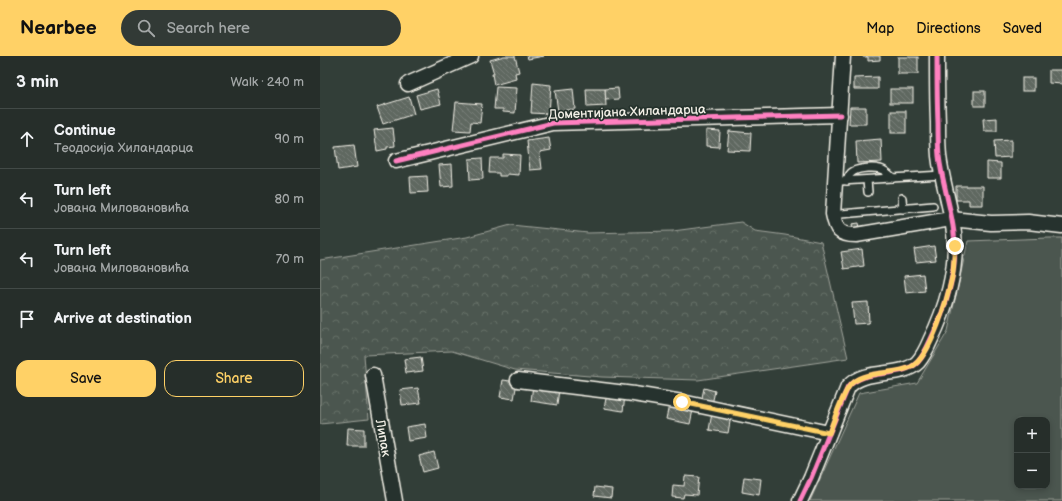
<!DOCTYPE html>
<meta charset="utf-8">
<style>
body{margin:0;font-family:"Balsamiq Sans",sans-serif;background:#323a36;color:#f1f3f6}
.controls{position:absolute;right:12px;bottom:12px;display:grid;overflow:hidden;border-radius:8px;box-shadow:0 2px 6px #0003}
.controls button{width:36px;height:36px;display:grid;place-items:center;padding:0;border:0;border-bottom:1px solid #424a47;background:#262e2a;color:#f1f3f6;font:20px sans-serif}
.stop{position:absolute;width:12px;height:12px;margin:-9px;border:3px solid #ffd166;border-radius:50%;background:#fff}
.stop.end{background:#ffd166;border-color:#fff;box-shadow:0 1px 4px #0008}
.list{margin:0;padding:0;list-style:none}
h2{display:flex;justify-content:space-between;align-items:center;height:52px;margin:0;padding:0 16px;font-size:17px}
h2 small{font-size:13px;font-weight:400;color:#a4a8a8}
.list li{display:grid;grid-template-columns:26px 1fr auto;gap:12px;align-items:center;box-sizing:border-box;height:60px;padding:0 16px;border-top:1px solid #424a47}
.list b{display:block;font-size:15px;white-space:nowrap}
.list p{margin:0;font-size:13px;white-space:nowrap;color:#a4a8a8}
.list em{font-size:13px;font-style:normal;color:#a4a8a8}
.actions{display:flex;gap:8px;padding:12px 16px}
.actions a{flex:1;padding:9px 0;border:1px solid #ffd166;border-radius:12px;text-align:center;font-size:14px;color:#ffd166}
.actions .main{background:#ffd166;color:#111}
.icon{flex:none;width:22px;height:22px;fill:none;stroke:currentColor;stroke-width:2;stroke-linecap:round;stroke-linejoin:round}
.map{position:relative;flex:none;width:742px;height:445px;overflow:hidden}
header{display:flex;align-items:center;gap:24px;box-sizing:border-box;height:56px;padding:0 20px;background:#ffd166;color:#111}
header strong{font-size:19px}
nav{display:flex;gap:22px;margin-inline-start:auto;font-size:14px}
.search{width:280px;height:36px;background:#323a36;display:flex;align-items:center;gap:10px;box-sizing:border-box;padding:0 14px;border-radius:22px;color:#a4a8a8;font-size:15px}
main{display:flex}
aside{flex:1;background:#262e2a}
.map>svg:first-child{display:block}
.green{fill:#4c564f;stroke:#a0a49c;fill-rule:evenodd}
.forest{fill:url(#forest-crowns);stroke:#a0a49c}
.building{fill:url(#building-back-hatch);stroke:#f4f1e8}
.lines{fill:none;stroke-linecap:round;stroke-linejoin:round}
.service-casing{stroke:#f4f1e8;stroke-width:10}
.minor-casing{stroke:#f4f1e8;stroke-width:17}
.service{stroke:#26332d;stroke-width:7}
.minor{stroke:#26332d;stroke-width:14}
.cycleway-casing{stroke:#26332d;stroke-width:8}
.cycleway{stroke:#ff80c0;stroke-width:5}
.route{stroke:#ffd166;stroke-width:5}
.labels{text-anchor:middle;stroke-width:3.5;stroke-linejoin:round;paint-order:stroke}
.street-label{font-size:13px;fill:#f4f1e8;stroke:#26332d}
</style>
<header>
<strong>Nearbee</strong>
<div class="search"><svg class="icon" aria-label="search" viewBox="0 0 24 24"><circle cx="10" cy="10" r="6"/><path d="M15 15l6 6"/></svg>Search here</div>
<nav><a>Map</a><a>Directions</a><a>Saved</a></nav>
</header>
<main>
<aside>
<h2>3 min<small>Walk · 240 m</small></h2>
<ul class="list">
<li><svg class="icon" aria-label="ahead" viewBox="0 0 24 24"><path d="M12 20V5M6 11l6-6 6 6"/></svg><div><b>Continue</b><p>Теодосија Хиландарца</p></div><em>90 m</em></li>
<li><svg class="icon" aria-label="left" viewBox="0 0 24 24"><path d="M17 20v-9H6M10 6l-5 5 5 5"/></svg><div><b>Turn left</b><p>Јована Миловановића</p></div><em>80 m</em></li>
<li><svg class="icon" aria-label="left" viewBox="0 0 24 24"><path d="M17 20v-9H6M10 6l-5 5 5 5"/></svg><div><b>Turn left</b><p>Јована Миловановића</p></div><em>70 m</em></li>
<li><svg class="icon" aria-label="arrive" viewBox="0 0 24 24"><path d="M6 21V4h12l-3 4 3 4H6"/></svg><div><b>Arrive at destination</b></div></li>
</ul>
<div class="actions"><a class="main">Save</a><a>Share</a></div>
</aside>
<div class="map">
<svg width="742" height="445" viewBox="0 0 742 445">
<defs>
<pattern id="forest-crowns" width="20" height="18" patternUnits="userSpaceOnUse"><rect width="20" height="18" fill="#4c564f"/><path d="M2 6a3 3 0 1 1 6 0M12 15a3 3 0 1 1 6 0" fill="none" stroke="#666f68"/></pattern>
<pattern id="building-back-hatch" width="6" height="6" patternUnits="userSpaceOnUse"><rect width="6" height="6" fill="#5f6861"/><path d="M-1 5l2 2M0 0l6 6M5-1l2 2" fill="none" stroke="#777e78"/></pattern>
</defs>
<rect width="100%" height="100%" fill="#323e38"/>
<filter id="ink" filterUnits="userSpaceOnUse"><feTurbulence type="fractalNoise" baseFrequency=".025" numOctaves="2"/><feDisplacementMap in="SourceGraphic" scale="8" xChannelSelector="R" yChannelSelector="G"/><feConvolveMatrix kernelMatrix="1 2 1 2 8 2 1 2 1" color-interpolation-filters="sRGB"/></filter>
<g filter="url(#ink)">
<path class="green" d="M729 182H742V445H490L539 337 597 327 628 275 648 185ZM697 364H727V430H697Z"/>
<path class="forest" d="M421 166 435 175 465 179 501 186 528 302 378 324 282 321 195 314 132 295 44 299 49 363 0 368V204L147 181 191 169 268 177 353 175Z"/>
<g class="building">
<path d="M184 0H195L199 16 195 17 196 23 174 29 172 18H174L170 4Z"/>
<path d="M207 0H224L208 3Z"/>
<path d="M543 0H560V4L548 5V1H543Z"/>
<rect x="578" y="1" width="20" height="17"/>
<path d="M729 14H742V28L729 27Z"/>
<path d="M558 21V33H534V22Z"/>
<rect x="702" y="22" width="12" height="13"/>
<path d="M213 27 231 29 229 58 211 57Z"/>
<path d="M176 31 197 32 195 57 183 56V53H174Z"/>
<path d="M298 32 299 43 285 44V33Z"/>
<path d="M117 33 121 48 100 53 96 39Z"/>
<path d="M253 33 255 53 238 55 235 35Z"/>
<path d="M266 33H285L286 50 267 51Z"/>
<rect x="570" y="33" width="23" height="14"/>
<rect x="654" y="35" width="11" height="15"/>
<path d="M89 41 94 58 63 68 57 51Z"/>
<path d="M136 46 162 48 160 67 151 66 150 75 133 74Z"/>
<path d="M530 51H546V68H529Z"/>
<rect x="571" y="55" width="15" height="22"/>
<path d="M677 62V75H664L663 63Z"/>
<path d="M73 72 75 90 67 91V93L57 95 54 74Z"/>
<path d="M386 74 400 75 399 91 386 90Z"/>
<path d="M409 75 431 77 430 95 407 94Z"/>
<path d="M229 82 231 94 220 96 222 113 210 114 207 85Z"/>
<path d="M561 83 562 106 537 107 536 85Z"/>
<path d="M691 84V101L675 102 674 85Z"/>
<path d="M34 89 37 111 18 114 15 91Z"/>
<path d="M183 98 200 99 199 119 187 118V120H179V117H169L170 102H183Z"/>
<path d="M162 102 163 123 150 124 149 103Z"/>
<path d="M667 106 681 107V122H667Z"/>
<path d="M132 108 133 130 121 131 119 109Z"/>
<path d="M107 120 108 136 91 137 90 121Z"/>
<path d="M636 130H663V149H649V144H636Z"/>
<path d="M539 167 540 172 533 173 532 168Z"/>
<path d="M614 190 616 204 596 206 594 193Z"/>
<path d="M542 193 544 210 524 213 521 196Z"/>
<path d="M603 218 605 235 586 237 584 220Z"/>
<path d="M548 246 549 267 534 268 532 247Z"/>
<path d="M101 301 103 315 86 317 84 303Z"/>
<path d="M183 324 197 326 194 343 180 341Z"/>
<path d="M213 329 239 333 237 349 211 345Z"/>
<path d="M98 332 101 347 82 349 80 334Z"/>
<path d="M384 332 395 335 392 348 381 346Z"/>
<path d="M287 338 305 340 303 355 284 352Z"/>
<path d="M349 349 373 354 370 368 346 363Z"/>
<path d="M392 357 411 360 408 377 389 374Z"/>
<path d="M105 368 107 382 88 385 86 371Z"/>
<path d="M28 372 44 373V390H27Z"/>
<path d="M114 396 118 412 103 416 99 400Z"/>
<path d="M365 420 379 421 377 439 364 438 363 442 352 441 353 429 364 430Z"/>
<path d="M424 421 441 423 439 439 422 436Z"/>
<path d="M275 431 292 433 291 442 274 440Z"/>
</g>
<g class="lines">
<g class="service-casing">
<g id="service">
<path d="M547 124 548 136"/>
<path d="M521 125 622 119"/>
<path d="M527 125C528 121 530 117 534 115 540 112 554 111 560 113 565 114 569 118 573 122"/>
<path d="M582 142 583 153"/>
<path d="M521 158 613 150"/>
</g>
</g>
<g class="minor-casing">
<g id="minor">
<path d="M523 0 513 158C516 174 519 179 536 179L631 163 671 167 708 166 742 170"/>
<path d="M88 28 151 0"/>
<path d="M76 105 233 67 520 59"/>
<path d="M53 319 75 445"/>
<path d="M198 324 314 338 362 346 509 377"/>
<path d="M480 445 491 422 528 331C545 311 581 323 598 306 603 300 607 292 610 285 626 253 638 213 634 177 631 151 622 126 619 100 618 89 618 78 618 67 617 44 617 22 617 0"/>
</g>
</g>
<use href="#service" class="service"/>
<use href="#minor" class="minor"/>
<g class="cycleway-casing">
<g id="cycleway">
<path d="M76 105 233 67 520 59"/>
<path d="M480 445 491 422 528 331C545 311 581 323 598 306 603 300 607 292 610 285 626 253 638 213 634 177 631 151 622 126 619 100 618 89 618 78 618 67 617 44 617 22 617 0"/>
</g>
</g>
<use href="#cycleway" class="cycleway"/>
</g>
</g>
<g class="lines" filter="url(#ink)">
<path class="route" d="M362 346 509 377C514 365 523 335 532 327 547 314 574 319 591 311 612 300 628 240 633 217 634 208 634 199 635 190"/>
</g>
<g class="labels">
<g class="street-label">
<text transform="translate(307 55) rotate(-2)" y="5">Доментијана Хиландарца</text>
<text transform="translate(64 382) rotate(80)" y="5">Липак</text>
</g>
</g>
</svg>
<div class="controls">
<button>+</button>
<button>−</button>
</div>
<div class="stop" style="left:362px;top:346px"></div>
<div class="stop end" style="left:635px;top:190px"></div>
</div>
</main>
